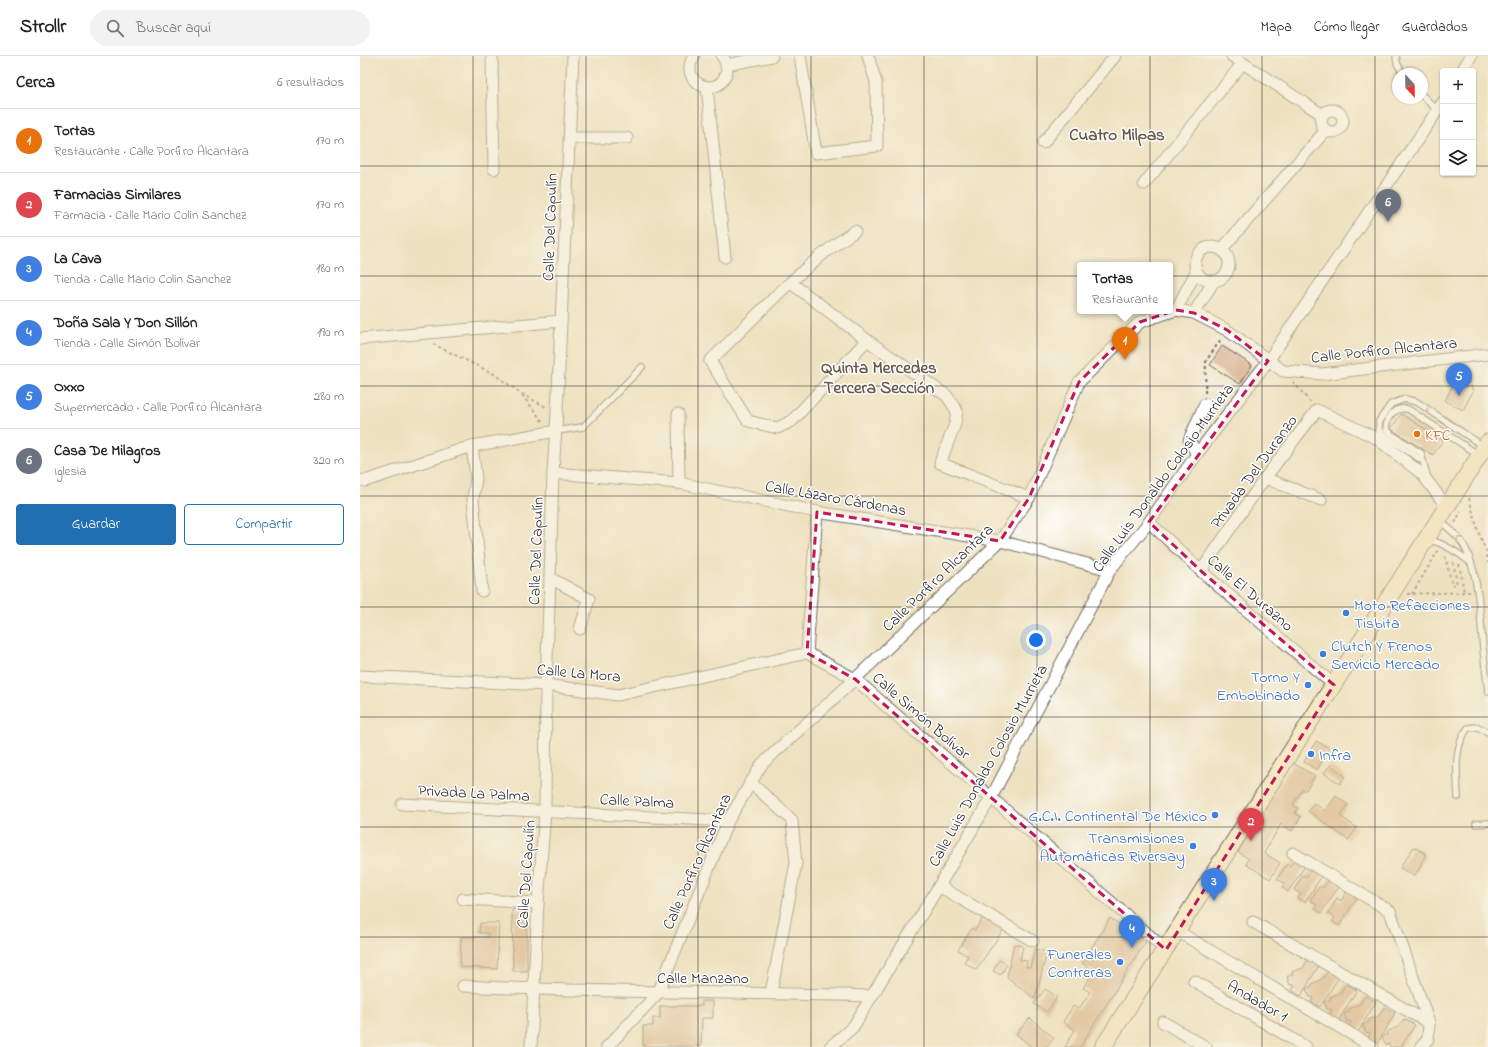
<!DOCTYPE html>
<html lang="es">
<meta charset="utf-8">
<style>
body{margin:0;font-family:"Indie Flower",sans-serif;background:#f2f2f2;color:#222}
.controls{position:absolute;right:12px;top:12px;display:grid;overflow:hidden;border-radius:4px;box-shadow:0 1px 3px #0004}
.controls button{width:36px;height:36px;display:grid;place-items:center;padding:0;border:0;border-bottom:1px solid #e0e0e0;background:#fff;color:#222;font:20px sans-serif}
.compass{position:absolute;left:1032px;top:12px;width:36px;height:36px;border-radius:50%;background:#fff;box-shadow:0 1px 3px #0004;rotate:158deg}
.you{position:absolute;left:676px;top:584px;width:14px;height:14px;margin:-10px;border:3px solid #fff;border-radius:50%;background:#1a73e8;box-shadow:0 0 0 6px #1a73e833}
.badge{display:grid;place-items:center;width:26px;height:26px;border-radius:50%;background:#1f6fb2;color:#fff;font-size:13px;font-weight:700}
.pin{position:absolute;translate:-50% -33px;filter:drop-shadow(0 1px 2px #0008)}
.pin::after{content:'';position:absolute;top:21px;width:14px;height:12px;background:inherit;clip-path:polygon(0 0,100% 0,50% 100%)}
.popup{position:absolute;left:717px;top:206px;width:96px;height:52px;box-sizing:border-box;display:grid;place-content:center;border-radius:4px;background:#fff;filter:drop-shadow(0 1px 3px #0005);font-size:13px;white-space:nowrap;color:#767676}
.popup b{font-size:15px;color:#222}
.popup::after{content:'';position:absolute;left:50%;top:100%;margin-left:-8px;border:8px solid transparent;border-top-color:#fff}
.list{margin:0;padding:0;list-style:none}
h2{display:flex;justify-content:space-between;align-items:center;height:52px;margin:0;padding:0 16px;font-size:17px}
h2 small{font-size:13px;font-weight:400;color:#767676}
.list li{display:grid;grid-template-columns:26px 1fr auto;gap:12px;align-items:center;box-sizing:border-box;height:64px;padding:0 16px;border-top:1px solid #e0e0e0}
.list b{display:block;font-size:15px;white-space:nowrap}
.list p{margin:0;font-size:13px;white-space:nowrap;color:#767676}
.list em{font-size:13px;font-style:normal;color:#767676}
.actions{display:flex;gap:8px;padding:12px 16px}
.actions a{flex:1;padding:9px 0;border:1px solid #1f6fb2;border-radius:4px;text-align:center;font-size:14px;color:#1f6fb2}
.actions .main{background:#1f6fb2;color:#fff}
.icon{flex:none;width:22px;height:22px;fill:none;stroke:currentColor;stroke-width:2;stroke-linecap:round;stroke-linejoin:round}
.map{position:relative;flex:none;width:1128px;height:991px;overflow:hidden}
header{display:flex;align-items:center;gap:24px;box-sizing:border-box;height:56px;padding:0 20px;background:#fff;border-bottom:1px solid #e0e0e0}
header strong{font-size:19px}
nav{display:flex;gap:22px;margin-inline-start:auto;font-size:14px}
.search{width:280px;height:36px;background:#f2f2f2;display:flex;align-items:center;gap:10px;box-sizing:border-box;padding:0 14px;border-radius:22px;color:#767676;font-size:15px}
main{display:flex}
aside{flex:1;background:#fff}
.map>svg:first-child{display:block}
.building{fill:#d7ab84}
.lines{fill:none;stroke-linecap:round;stroke-linejoin:round}
.service-casing{stroke:#6f6b5f;stroke-width:8}
.minor-casing{stroke:#6f6b5f;stroke-width:13}
.secondary-casing{stroke:#6f6b5f;stroke-width:18}
.path{stroke:#6f6b5f;stroke-width:2;stroke-dasharray:3 3;stroke-linecap:butt}
.service{stroke:#fff;stroke-width:5.5}
.minor{stroke:#fff;stroke-width:11}
.secondary{stroke:#f8e8c3;stroke-width:16}
.oneway{stroke:#a0a0a0}
.marked{fill:none;stroke:#c2185b;stroke-width:3;stroke-dasharray:8 5;stroke-linejoin:round}
.grid{fill:none;stroke:#2b2b2b;stroke-width:1;stroke-opacity:0.55}
.food-dot{fill:#e8710a;stroke:#fff;stroke-width:1.5}
.shop-dot{fill:#3f7fe0;stroke:#fff;stroke-width:1.5}
.labels{text-anchor:middle;stroke-width:3;stroke-linejoin:round;paint-order:stroke}
.street-label{font-size:16px;fill:#2b2b2b;stroke:#fff}
.food-label{font-size:16px;fill:#c56008;stroke:#fff;text-anchor:start}
.shop-label{font-size:16px;fill:#366cbe;stroke:#fff;text-anchor:end}
.neighbourhood-label{font-size:17px;font-weight:bold;fill:#67584a;stroke:#fff}
</style>
<header>
<strong>Strollr</strong>
<div class="search"><svg class="icon" aria-label="search" viewBox="0 0 24 24"><circle cx="10" cy="10" r="6"/><path d="M15 15l6 6"/></svg>Buscar aquí</div>
<nav><a>Mapa</a><a>Cómo llegar</a><a>Guardados</a></nav>
</header>
<main>
<aside>
<h2>Cerca<small>6 resultados</small></h2>
<ul class="list">
<li><span class="badge" style="background:#e8710a">1</span><div><b>Tortas</b><p>Restaurante · Calle Porfiro Alcantara</p></div><em>170 m</em></li>
<li><span class="badge" style="background:#e0444e">2</span><div><b>Farmacias Similares</b><p>Farmacia · Calle Mario Colin Sanchez</p></div><em>170 m</em></li>
<li><span class="badge" style="background:#3f7fe0">3</span><div><b>La Cava</b><p>Tienda · Calle Mario Colin Sanchez</p></div><em>180 m</em></li>
<li><span class="badge" style="background:#3f7fe0">4</span><div><b>Doña Sala Y Don Sillón</b><p>Tienda · Calle Simón Bolívar</p></div><em>190 m</em></li>
<li><span class="badge" style="background:#3f7fe0">5</span><div><b>Oxxo</b><p>Supermercado · Calle Porfiro Alcantara</p></div><em>280 m</em></li>
<li><span class="badge" style="background:#6b7280">6</span><div><b>Casa De Milagros</b><p>Iglesia</p></div><em>320 m</em></li>
</ul>
<div class="actions"><a class="main">Guardar</a><a>Compartir</a></div>
</aside>
<div class="map">
<svg width="1128" height="991" viewBox="0 0 1128 991">
<rect width="100%" height="100%" fill="#fff"/>
<filter id="ink" filterUnits="userSpaceOnUse"><feTurbulence type="fractalNoise" baseFrequency=".025" numOctaves="2"/><feDisplacementMap in="SourceGraphic" scale="8" xChannelSelector="R" yChannelSelector="G"/><feConvolveMatrix kernelMatrix="1 2 1 2 8 2 1 2 1" color-interpolation-filters="sRGB"/></filter>
<filter id="wash" filterUnits="userSpaceOnUse"><feTurbulence type="fractalNoise" baseFrequency=".012" numOctaves="4" result="noise"/><feDisplacementMap in="SourceGraphic" scale="16" xChannelSelector="R" yChannelSelector="G"/><feGaussianBlur stdDeviation="0.9" result="paint"/><feColorMatrix in="noise" values="0 0 0 0 0 0 0 0 0 0 0 0 0 0 0 0 0 1.4 0 .05"/><feComposite in="paint" operator="in"/></filter>
<g filter="url(#wash)">
<rect width="100%" height="100%" fill="#eee1c0"/>
<g id="blocks">
<g class="building">
<path d="M862 290 892 309 880 328 850 309Z"/>
<path d="M1097 320 1110 327 1113 335 1103 354 1085 345Z"/>
<path d="M1041 358 1083 384 1073 399 1031 373Z"/>
<path d="M956 685 969 692 957 714 944 706Z"/>
<path d="M933 707 955 720 946 734H942L933 749 938 752 935 757 941 761 932 775 921 768 904 797 920 807 910 823 886 808 889 803 878 796Z"/>
<path d="M970 709 985 720 980 728 964 717Z"/>
<path d="M976 740 988 749 980 760 997 772 988 784 948 755 954 747 965 755Z"/>
<path d="M1054 791 1065 797 1064 803 1061 806V810L1054 820 1040 812Z"/>
<path d="M937 801 947 807 928 836 922 831 924 827 917 823 927 808 930 810Z"/>
<path d="M953 811 963 818 945 846 938 842 941 838 934 834 943 819 946 821Z"/>
<path d="M970 822 980 829 961 857 955 852 957 849 950 844 960 830 963 832Z"/>
<path d="M987 835 997 842 979 870 972 865 975 862 968 857 977 842 981 845Z"/>
<path d="M152 854H167V915H153Z"/>
<path d="M623 861 643 874 616 914 604 906 608 900 598 894 612 872 615 874Z"/>
<path d="M750 862 786 885 720 991H705L715 974 703 966 713 950 719 953 730 936 723 932 734 915 722 907Z"/>
<path d="M120 867H139L137 913 100 911 101 881H128V877H119Z"/>
<path d="M654 888 663 890 660 904 667 905 666 911 670 912 675 893 687 896 675 943 647 921Z"/>
<path d="M948 903 959 909 941 940 932 934 935 930 933 928 930 929 927 921 933 918 932 916 943 912Z"/>
<path d="M639 904 647 908 641 919 633 915Z"/>
<path d="M968 915 979 921 960 951 951 946 954 941H950L946 933 952 930V928L962 923Z"/>
<path d="M986 928 997 934 978 965 969 959 972 954 970 953 968 954 964 946 971 943 970 941 980 937Z"/>
<path d="M685 933 697 941 687 956 674 948Z"/>
<path d="M1005 940 1016 946 998 976 989 971 991 966 990 965 987 966 984 958 990 955 989 953 1000 948Z"/>
<path d="M342 945H353V962H342L341 990H283V970H293V962H300V950H342Z"/>
<path d="M1024 951 1035 957 1017 988 1008 982 1010 977 1009 976 1006 977 1003 969 1009 966 1008 964 1019 960Z"/>
<path d="M670 962 694 982 686 991H672L656 978Z"/>
<path d="M1044 963 1055 969 1041 991H1029L1030 989 1028 988 1026 989 1022 981 1028 978 1027 976 1038 971Z"/>
</g>
</g>
</g>
<g filter="url(#ink)">
<use href="#blocks" fill-opacity="0" stroke="#6f6b5f" stroke-width="1"/>
<g class="lines">
<g class="service-casing">
<g id="service">
<path d="M1036 0 1037 7 1043 18"/>
<path d="M1062 39 1078 55"/>
<path d="M196 375 223 371 282 311"/>
<path d="M1063 405 1061 397 1031 378 1026 373C1027 360 1034 351 1048 353L1119 399"/>
<path d="M1067 420 1063 405 1026 381 1019 374V365L1031 348 1045 343 1057 346 1123 390"/>
<path d="M1079 464C1088 472 1097 478 1103 488 1117 511 1120 553 1122 580 1123 598 1126 616 1128 635"/>
<path d="M1068 483C1084 488 1098 496 1111 507"/>
<path d="M1098 741C1097 717 1093 691 1108 672L1118 671 1128 676"/>
<path d="M1116 768 1128 767"/>
</g>
</g>
<g class="minor-casing">
<g id="minor">
<path d="M132 0 134 113"/>
<path d="M334 0C317 27 358 44 366 18 368 11 366 5 362 0"/>
<path d="M440 0 456 97 517 90 516 26 508 0"/>
<path d="M872 0 963 59"/>
<path d="M366 9 412 0"/>
<path d="M1102 15 1111 0"/>
<path d="M347 31 365 201"/>
<circle cx="972" cy="65" r="11"/>
<path d="M209 82H267"/>
<path d="M683 87 755 0"/>
<path d="M784 128 883 7"/>
<path d="M495 175C443 208 395 262 350 305L388 365 417 372 432 365 507 284"/>
<circle cx="852" cy="208" r="17"/>
<path d="M862 193 966 74"/>
<path d="M431 227 507 284 587 340 597 355 595 368 580 407 669 442"/>
<path d="M816 254 836 216"/>
<path d="M834 257 854 225"/>
<path d="M0 283 201 265"/>
<path d="M318 358 319 427"/>
<path d="M112 390 116 422 113 443 122 535"/>
<path d="M837 398 829 384 845 348"/>
<path d="M193 417 319 427 457 456 640 485 750 514"/>
<path d="M905 422 961 444"/>
<path d="M0 424 5 425 112 390 196 375"/>
<path d="M789 466 841 515 974 629"/>
<path d="M841 515 905 422 957 354 1016 382 1062 418 1087 451"/>
<path d="M190 522 229 543 220 573"/>
<path d="M447 597 457 456"/>
<path d="M0 620 186 629 258 639 447 597 495 623 806 894"/>
<path d="M390 726 432 764 436 807 411 937"/>
<path d="M42 748 368 765"/>
<path d="M933 797 1030 855 1069 967 1068 983 1061 991"/>
<path d="M579 830 673 885"/>
<path d="M103 843 178 847"/>
<path d="M893 866 1069 967"/>
<path d="M817 875 1013 991"/>
<path d="M834 925 946 991"/>
<path d="M103 930C239 937 376 936 512 940"/>
<path d="M803 966 846 991"/>
<path d="M171 991 178 847 185 755 186 629 190 522 193 417 197 356 213 0"/>
<path d="M247 991 298 937 368 765 402 708 495 623 640 485 669 442 719 326 780 266 816 254 834 257 867 274 923 315 962 318 1128 298"/>
<path d="M470 991 493 971 579 830 632 740 750 514 789 466 837 398 908 305 1083 46"/>
</g>
</g>
<g class="secondary-casing">
<path id="secondary" d="M743 991 1128 386"/>
</g>
<g class="path">
<path d="M73 288 134 318 162 338 186 351"/>
<path d="M933 326 950 346"/>
<path d="M845 337 846 305 861 283"/>
<path d="M162 339 183 366"/>
<path d="M1109 442 1118 475 1126 495 1128 507"/>
<path d="M1095 467 1101 455"/>
<path d="M1085 500 1092 529 1097 528 1093 505 1094 504"/>
<path d="M1099 508 1104 536"/>
<path d="M1047 538 1110 536"/>
<path d="M1052 538 1078 495"/>
</g>
<use href="#service" class="service"/>
<use href="#minor" class="minor"/>
<use href="#secondary" class="secondary"/>
</g>
<defs><path id="oneway-chevron" d="M-2-3.5L2.5 0L-2 3.5" fill="none" stroke-width="1.6" stroke-linecap="round" stroke-linejoin="round"/></defs>
<g class="oneway">
<use href="#oneway-chevron" transform="translate(1069 354) rotate(-146)"/>
<use href="#oneway-chevron" transform="translate(1099 483) rotate(-129)"/>
</g>
</g>
<path d="M0 0H1128V991H0ZM816 254 834 257 867 274 908 305 789 466 841 515 974 629 806 894 495 623 447 597 457 456 640 485 669 442 719 326 780 266Z" fill="#eee1c0" fill-opacity=".55" fill-rule="evenodd"/>
<path class="marked" d="M816 254 834 257 867 274 908 305 789 466 841 515 974 629 806 894 495 623 447 597 457 456 640 485 669 442 719 326 780 266Z"/>
<path class="grid" d="M113 0V991M226 0V991M338 0V991M451 0V991M564 0V991M677 0V991M790 0V991M902 0V991M1015 0V991M0 110H1083M1113 110H1128M0 220H1128M0 330H1128M0 440H1128M0 551H1128M0 661H1128M0 771H1128M0 881H1128"/>
<circle class="food-dot" cx="1057" cy="378" r="4"/>
<g class="shop-dot">
<circle cx="986" cy="557" r="4"/>
<circle cx="963" cy="598" r="4"/>
<circle cx="948" cy="629" r="4"/>
<circle cx="951" cy="698" r="4"/>
<circle cx="855" cy="759" r="4"/>
<circle cx="833" cy="790" r="4"/>
<circle cx="760" cy="906" r="4"/>
</g>
<g class="labels">
<g class="street-label">
<text transform="translate(189 171) rotate(-88)" y="6">Calle Del Capulín</text>
<text transform="translate(1024 293) rotate(-6)" y="6">Calle Porfiro Alcantara</text>
<text transform="translate(893 415) rotate(-54)" y="6">Privada Del Duranzo</text>
<text transform="translate(802 421) rotate(-54)" y="6">Calle Luis Donaldo Colosio Murrieta</text>
<text transform="translate(476 441) rotate(10)" y="6">Calle Lázaro Cárdenas</text>
<text transform="translate(175 495) rotate(-88)" y="6">Calle Del Capulín</text>
<text transform="translate(577 521) rotate(-44)" y="6">Calle Porfiro Alcantara</text>
<text transform="translate(891 536) rotate(41)" y="6">Calle El Durazno</text>
<text transform="translate(219 616) rotate(5)" y="6">Calle La Mora</text>
<text transform="translate(562 659) rotate(41)" y="6">Calle Simón Bolívar</text>
<text transform="translate(627 709) rotate(-61)" y="6">Calle Luis Donaldo Colosio Murrieta</text>
<text transform="translate(114 736) rotate(3)" y="6">Privada La Palma</text>
<text transform="translate(277 744) rotate(3)" y="6">Calle Palma</text>
<text transform="translate(336 805) rotate(-66)" y="6">Calle Porfiro Alcantara</text>
<text transform="translate(165 818) rotate(-86)" y="6">Calle Del Capulín</text>
<text x="343" y="927">Calle Manzano</text>
<text transform="translate(898 944) rotate(30)" y="6">Andador 1</text>
</g>
<g class="food-label">
<text x="1065" y="384">KFC</text>
</g>
<g class="shop-label">
<text x="994" y="554" text-anchor="start">Moto Refacciones<tspan x="994" dy="18">Tisbita</tspan></text>
<text x="971" y="595" text-anchor="start">Clutch Y Frenos<tspan x="971" dy="18">Servicio Mercado</tspan></text>
<text x="940" y="626">Torno Y<tspan x="940" dy="18">Embobinado</tspan></text>
<text x="959" y="704" text-anchor="start">Infra</text>
<text x="847" y="765">G.C.I. Continental De México</text>
<text x="825" y="787">Transmisiones<tspan x="825" dy="18">Automáticas Riversay</tspan></text>
<text x="752" y="903">Funerales<tspan x="752" dy="18">Contreras</tspan></text>
</g>
<g class="neighbourhood-label">
<text x="757" y="84">Cuatro Milpas</text>
<text x="519" y="317">Quinta Mercedes<tspan x="519" dy="20">Tercera Sección</tspan></text>
</g>
</g>
</svg>
<div class="controls">
<button>+</button>
<button>−</button>
<button><svg class="icon" aria-label="layers" viewBox="0 0 24 24"><path d="M12 4l9 5-9 5-9-5zM3 14l9 5 9-5"/></svg></button>
</div>
<svg class="compass" viewBox="-18 -18 36 36"><path d="M0-13l5 13h-10z" fill="#e53935"/><path d="M0 13l5-13h-10z" fill="#767676"/></svg>
<div class="you"></div>
<div class="pin badge" style="left:765px;top:304px;background:#e8710a">1</div>
<div class="popup"><b>Tortas</b>Restaurante</div>
<div class="pin badge" style="left:891px;top:785px;background:#e0444e">2</div>
<div class="pin badge" style="left:854px;top:845px;background:#3f7fe0">3</div>
<div class="pin badge" style="left:772px;top:892px;background:#3f7fe0">4</div>
<div class="pin badge" style="left:1099px;top:340px;background:#3f7fe0">5</div>
<div class="pin badge" style="left:1028px;top:166px;background:#6b7280">6</div>
</div>
</main>
